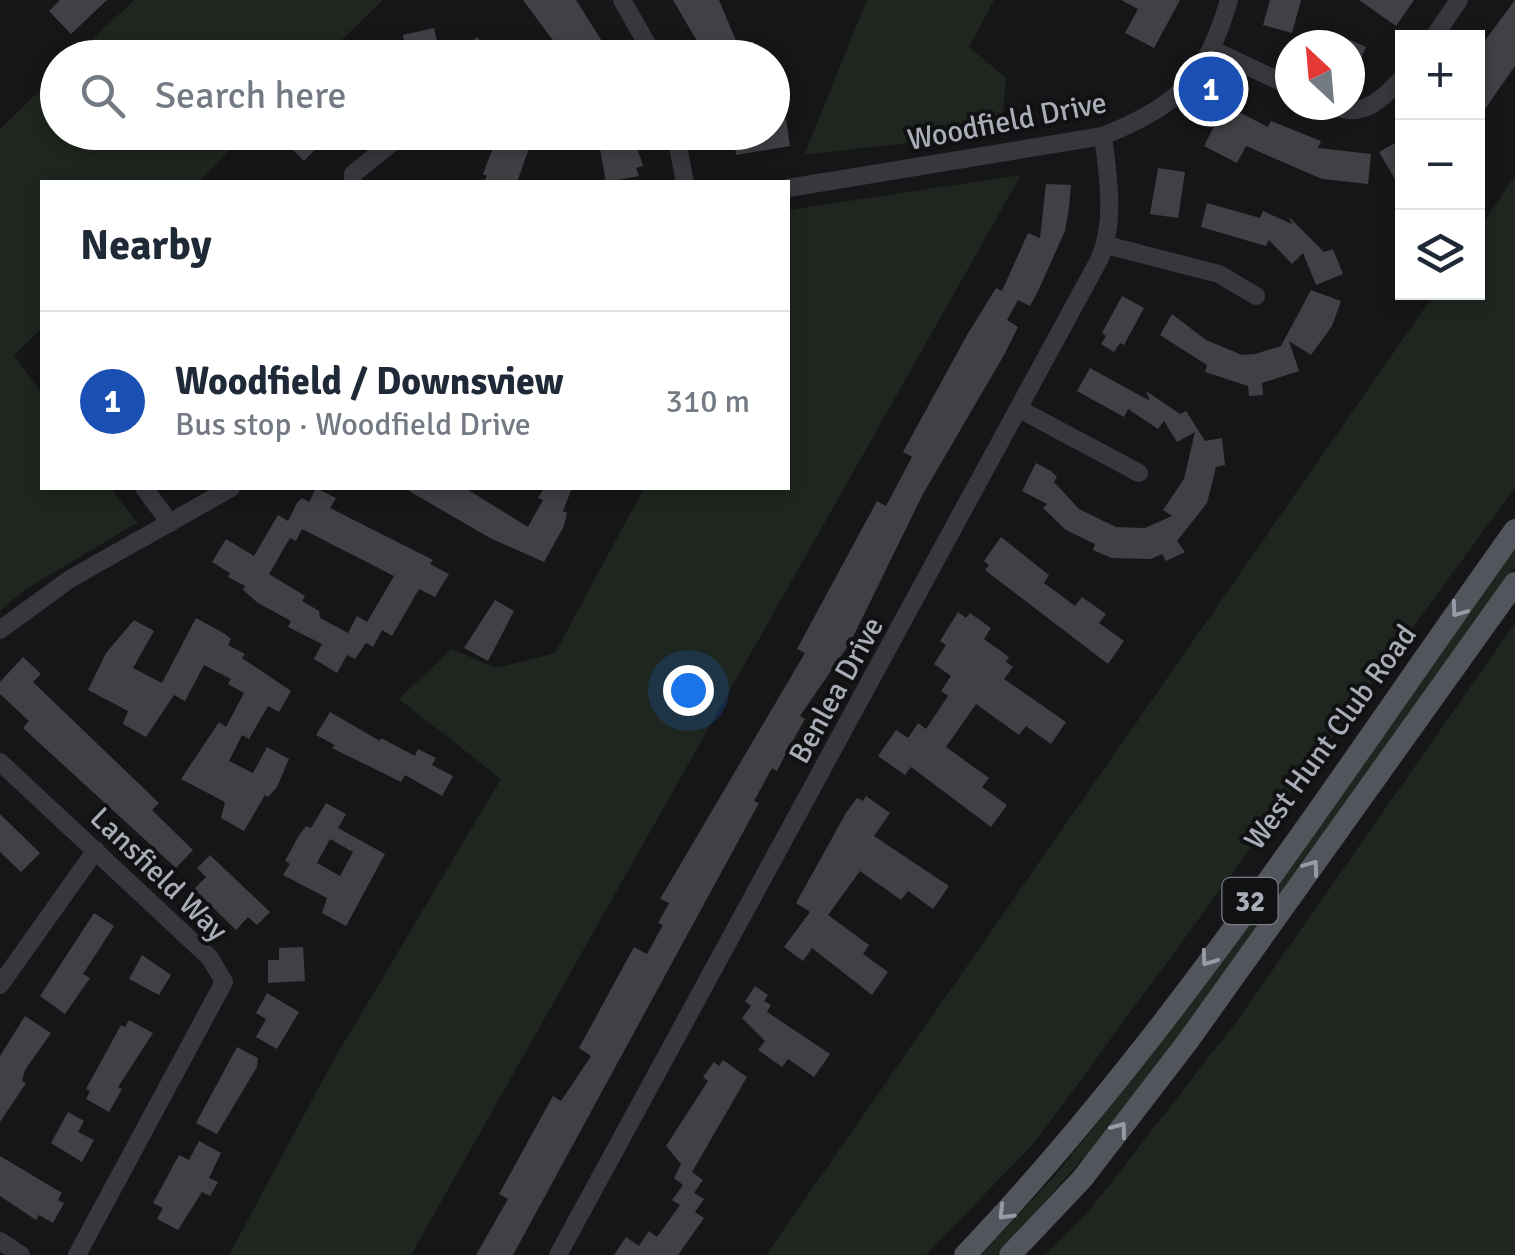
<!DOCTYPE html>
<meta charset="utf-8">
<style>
body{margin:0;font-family:Signika,sans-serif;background:#f6f6f7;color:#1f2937}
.controls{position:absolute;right:30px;top:30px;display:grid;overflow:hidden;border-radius:0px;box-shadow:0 5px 15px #0003}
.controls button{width:90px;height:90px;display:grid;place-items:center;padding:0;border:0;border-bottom:2px solid #e0e1e3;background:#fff;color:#1f2937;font:50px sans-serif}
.compass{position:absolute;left:1275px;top:30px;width:90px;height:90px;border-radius:50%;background:#fff;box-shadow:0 5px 15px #0003;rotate:334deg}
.you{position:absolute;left:688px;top:690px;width:35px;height:35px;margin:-25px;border:8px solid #fff;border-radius:50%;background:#1a73e8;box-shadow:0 0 0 15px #1a73e833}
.badge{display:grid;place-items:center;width:65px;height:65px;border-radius:50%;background:#7e6636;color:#fff;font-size:32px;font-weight:700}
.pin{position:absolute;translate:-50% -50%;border:5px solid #fff;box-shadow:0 2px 10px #0006}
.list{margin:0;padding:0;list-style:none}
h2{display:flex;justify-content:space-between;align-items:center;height:130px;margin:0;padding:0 40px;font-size:42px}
h2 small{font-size:32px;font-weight:400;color:#747a83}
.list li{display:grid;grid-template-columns:65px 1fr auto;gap:30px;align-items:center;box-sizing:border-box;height:180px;padding:0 40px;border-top:2px solid #e0e1e3}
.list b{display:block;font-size:38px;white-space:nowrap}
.list p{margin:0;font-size:32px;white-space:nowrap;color:#747a83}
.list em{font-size:32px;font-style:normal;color:#747a83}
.icon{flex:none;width:55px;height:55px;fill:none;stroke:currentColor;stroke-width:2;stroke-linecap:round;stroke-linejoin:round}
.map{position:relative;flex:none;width:1515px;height:1255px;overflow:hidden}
.search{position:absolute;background:#fff;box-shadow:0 5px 15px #0003;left:40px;top:40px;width:750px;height:110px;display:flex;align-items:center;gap:25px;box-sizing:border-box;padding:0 35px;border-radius:55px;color:#747a83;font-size:38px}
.panel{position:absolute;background:#fff;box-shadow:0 5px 15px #0003;left:40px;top:180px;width:750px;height:310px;border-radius:0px}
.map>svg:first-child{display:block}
.green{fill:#1e261f}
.building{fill:#404145;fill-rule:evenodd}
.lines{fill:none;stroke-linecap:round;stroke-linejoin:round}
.minor{stroke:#37383d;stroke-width:18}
.major{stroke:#53555c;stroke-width:22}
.oneway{stroke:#979ba6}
.labels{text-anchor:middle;stroke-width:8;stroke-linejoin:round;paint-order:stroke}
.shield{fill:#111113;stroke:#7b7e86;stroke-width:2.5}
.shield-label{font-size:28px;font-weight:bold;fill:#a8adb8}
.street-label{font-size:30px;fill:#a8adb8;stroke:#111113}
</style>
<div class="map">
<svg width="1515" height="1255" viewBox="0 0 1515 1255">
<rect width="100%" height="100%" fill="#161618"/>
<g class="green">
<path d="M134 0H383L324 57H74Z"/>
<path d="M867 0H994L969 47 1006 78 1001 132 804 155Z"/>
<path d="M57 74 58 132 247 133 198 182H42V328L14 355 42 394V488H111L137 523 24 590 0 611V129Z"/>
<path d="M1021 175 411 1255H229L333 1061 501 779 399 699 451 649 497 668 555 653 644 488H788V210Z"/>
<path d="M1515 176V488L1035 1142 926 1255H766L1435 293 1478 292V230Z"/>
<path d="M1515 547V567L1176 1039 1094 1146 997 1255H981L1058 1172 1132 1079Z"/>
<path d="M1515 623V1255H1045L1090 1210 1239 1018Z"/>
</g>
<g class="building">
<path d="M60 0H107L71 34 49 11Z"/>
<path d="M523 0H576L605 46 586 58H566Z"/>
<path d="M673 0H719L743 58H707Z"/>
<path d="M1121 0H1180L1154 48 1125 33 1138 9Z"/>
<path d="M1270 0H1301L1292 33 1263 25Z"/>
<path d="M1359 0H1414L1396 26Z"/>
<path d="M1515 0V66L1478 119V50Z"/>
<path d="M434 28 441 58H361V53L404 41 403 35Z"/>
<path d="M477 37 496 58H455Z"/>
<path d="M1350 40 1366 47 1350 84Z"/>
<path d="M1225 105 1268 127 1271 121 1321 141 1318 148 1371 154 1368 184 1322 179 1246 146 1237 163 1204 146Z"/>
<path d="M786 119 790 146 736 155 733 132H772V121Z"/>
<path d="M290 132H332L304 161 283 140Z"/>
<path d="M499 132H535L517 182H484L487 176 483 174Z"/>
<path d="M597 132H661V136L636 144 643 166 636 168 639 176 606 182Z"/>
<path d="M1402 139V191L1379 152Z"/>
<path d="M1158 168 1185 172 1178 218 1150 214Z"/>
<path d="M1046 184 1071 185 1069 207 1065 231 1038 291 1030 306 1018 300 1007 320 1018 327 1004 355 923 494 850 643 800 716 805 719 790 746 777 771 772 768 754 801 759 803 513 1255H476L508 1199 499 1194 553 1096 561 1101 591 1056 579 1048 634 947 647 954 663 925 658 923 669 903 660 899 805 653 797 649 877 501 886 506 912 457 903 452 967 335 996 288 1002 291 1028 233 1040 238Z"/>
<path d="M1207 203 1260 218 1263 211 1292 224 1289 217 1324 252 1333 249 1343 274 1316 285 1303 253 1292 264 1269 240 1266 246 1201 227Z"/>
<path d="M1311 290 1341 301 1332 326 1311 355 1289 341 1299 371 1262 383 1263 395 1249 396 1248 386 1205 372 1207 365 1160 335 1172 314 1206 340 1242 355 1255 354 1281 346Z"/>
<path d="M1122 296 1144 308 1124 345 1120 343 1114 352 1101 344 1106 336 1102 333Z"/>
<path d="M1090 368 1150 401 1146 391 1180 414 1186 411 1205 441 1222 438 1225 465 1216 467 1207 503 1177 541 1185 552 1166 561 1162 554 1151 559 1111 558 1093 550 1095 544 1066 530 1043 508 1047 504 1022 491 1036 463 1051 471 1057 477 1054 482 1079 509 1116 527 1145 528 1172 516 1163 510 1184 479 1195 432 1177 442 1164 421 1158 429 1128 409 1124 417 1077 391Z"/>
<path d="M316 488 336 498 330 508 433 560 430 564 449 574 435 597 419 589 392 636 382 630 373 647 366 643 355 659 347 655 337 673 314 659 322 644 288 627 291 621 258 603 243 590 245 586 228 577 230 573 212 562 226 539 254 556 278 515 288 521 297 503 302 498 309 502ZM302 529 394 576 367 622 357 616 348 633 320 618 319 611 302 601 305 596 269 574 290 538 296 541Z"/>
<path d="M404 488H465L528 527 543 500 538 498 544 488H572L563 511 567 513 564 526 544 562 490 538Z"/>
<path d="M1001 537 1049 575 1044 583 1063 597 1075 606 1082 597 1106 614 1099 623 1124 641 1108 664 985 570 989 565 984 561Z"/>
<path d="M495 600 514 611 488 661 464 648Z"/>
<path d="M958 612 966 618 970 613 991 628 984 639 1009 657 1006 662 1013 667 1004 679 1066 722 1051 744 1026 726 1019 735 976 704 960 727 946 747 989 778 982 787 1007 805 991 827 911 767 905 775 878 756 896 730 908 738 918 723 926 729 948 696 941 691 951 676 934 664 946 645 940 641Z"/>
<path d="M196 618 225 634 231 639 228 645 245 654 242 658 291 691 279 712 268 706 249 739 242 735 229 761 253 773 267 747 289 759 277 787 268 797 265 795 244 831 221 818 225 802 181 779 219 722 226 727 244 693 228 684 231 679 204 665 185 701 174 695 146 737 123 724 128 711 88 690 106 653 134 620 154 631 133 668 162 683Z"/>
<path d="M23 657 41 674 33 682 159 803 152 810 193 850 176 868 23 728 29 721 0 694V682Z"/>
<path d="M330 712 380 741 381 738 415 756 418 749 436 758 432 765 453 776 442 796 405 775 401 782 332 748 335 745 316 735Z"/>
<path d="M866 796 890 813 874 836 949 886 933 909 908 891 901 900 860 871 828 915 869 945 863 954 888 972 872 995 812 948 803 961 784 947 810 912 796 903 846 813 857 798 863 801Z"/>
<path d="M326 803 346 814 338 828 385 854 346 926 322 913 327 898 283 875 290 864 285 861 298 837 306 826 311 828ZM330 839 353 852 340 876 317 863Z"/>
<path d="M0 814 40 853 21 872 0 852Z"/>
<path d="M210 855 270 912 257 925 248 917 236 930 194 889 206 877 197 868Z"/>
<path d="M94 913 114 926 83 974 90 978 65 1014 40 996Z"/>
<path d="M303 947 305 981 268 983V960H279V948Z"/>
<path d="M142 955 171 975 159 995 129 979Z"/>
<path d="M755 986 768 995 764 1001 771 1005 767 1012 830 1054 814 1077 788 1059 782 1067 758 1050 765 1041 742 1018 751 1006 745 1001Z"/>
<path d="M267 993 299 1012 277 1049 256 1037 266 1019 256 1013Z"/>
<path d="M25 1016 51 1033 25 1070 22 1081 26 1083 0 1122V1056Z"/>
<path d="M129 1020 153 1033 118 1087 122 1089 109 1112 86 1099 90 1091 86 1089 121 1025 125 1027Z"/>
<path d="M237 1047 258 1058 257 1067 217 1134 196 1123Z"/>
<path d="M723 1060 747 1077 692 1172 703 1180 694 1193 704 1199 695 1212 704 1218 678 1255H614L626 1237 639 1246 649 1231 657 1237 680 1205 672 1200 683 1185 674 1178 681 1164 666 1146 708 1081 703 1077 714 1062 719 1066Z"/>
<path d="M68 1112 84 1121 78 1132 94 1140 82 1162 51 1143Z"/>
<path d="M199 1141 221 1153 209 1178 218 1182 210 1196 202 1192 178 1230 157 1219 163 1208 153 1203 179 1155 189 1160Z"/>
<path d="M0 1156 62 1193 58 1200 64 1203 53 1223 39 1215 36 1220 0 1196Z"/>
</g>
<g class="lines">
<g class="minor">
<path d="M622 0 655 58"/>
<path d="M1433 38 1459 0"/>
<path d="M1213 50 1290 86"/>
<path d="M1330 105C1361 120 1382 100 1402 78"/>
<path d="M675 132 685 182"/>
<path d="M353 182V174L405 132"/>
<path d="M788 188 1103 136C1179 105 1206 79 1229 0"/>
<path d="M1106 245 1219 274 1256 296"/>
<path d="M1019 409 1139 473"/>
<path d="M144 488 170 523"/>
<path d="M0 630 70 579 231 488"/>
<path d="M0 762 210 958 224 982 77 1255"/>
<path d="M0 985 96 850"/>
<path d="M0 1241 21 1255"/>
<path d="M558 1255 1099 260C1116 223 1108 174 1103 136"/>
</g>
<g class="major">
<path d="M965 1255C1174 1036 1339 776 1515 530"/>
<path d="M1010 1255 1082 1179 1188 1041 1515 583"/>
</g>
</g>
<defs><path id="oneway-chevron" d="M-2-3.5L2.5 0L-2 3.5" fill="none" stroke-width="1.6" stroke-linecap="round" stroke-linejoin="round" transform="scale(2.5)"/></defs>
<g class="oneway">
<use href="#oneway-chevron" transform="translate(1458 610) rotate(126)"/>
<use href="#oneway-chevron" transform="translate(1312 867) rotate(-54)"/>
<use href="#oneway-chevron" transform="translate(1208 959) rotate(126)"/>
<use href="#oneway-chevron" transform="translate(1120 1129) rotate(-53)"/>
<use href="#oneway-chevron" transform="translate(1005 1213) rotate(134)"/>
</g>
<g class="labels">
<rect class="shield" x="1222.5" y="878" width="55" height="46" rx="8"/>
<g class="shield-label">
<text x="1250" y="911">32</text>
</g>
<g class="street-label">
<text transform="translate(1007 121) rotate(-11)" y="10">Woodfield Drive</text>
<text transform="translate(836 690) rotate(-61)" y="10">Benlea Drive</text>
<text transform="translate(1330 737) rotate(-54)" y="10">West Hunt Club Road</text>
<text transform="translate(159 874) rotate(44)" y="10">Lansfield Way</text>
</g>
</g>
</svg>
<div class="controls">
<button>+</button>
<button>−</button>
<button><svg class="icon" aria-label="layers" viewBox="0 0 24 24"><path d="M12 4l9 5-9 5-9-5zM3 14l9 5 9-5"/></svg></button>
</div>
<svg class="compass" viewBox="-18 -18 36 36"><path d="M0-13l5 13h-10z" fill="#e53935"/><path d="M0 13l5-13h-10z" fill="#747a83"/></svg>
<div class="you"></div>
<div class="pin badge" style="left:1211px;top:89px;background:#1a4fb4">1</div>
<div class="search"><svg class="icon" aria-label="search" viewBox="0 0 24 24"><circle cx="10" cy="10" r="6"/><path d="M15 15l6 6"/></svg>Search here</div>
<section class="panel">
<h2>Nearby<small></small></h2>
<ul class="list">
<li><span class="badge" style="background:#1a4fb4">1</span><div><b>Woodfield / Downsview</b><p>Bus stop · Woodfield Drive</p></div><em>310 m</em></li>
</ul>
</section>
</div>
